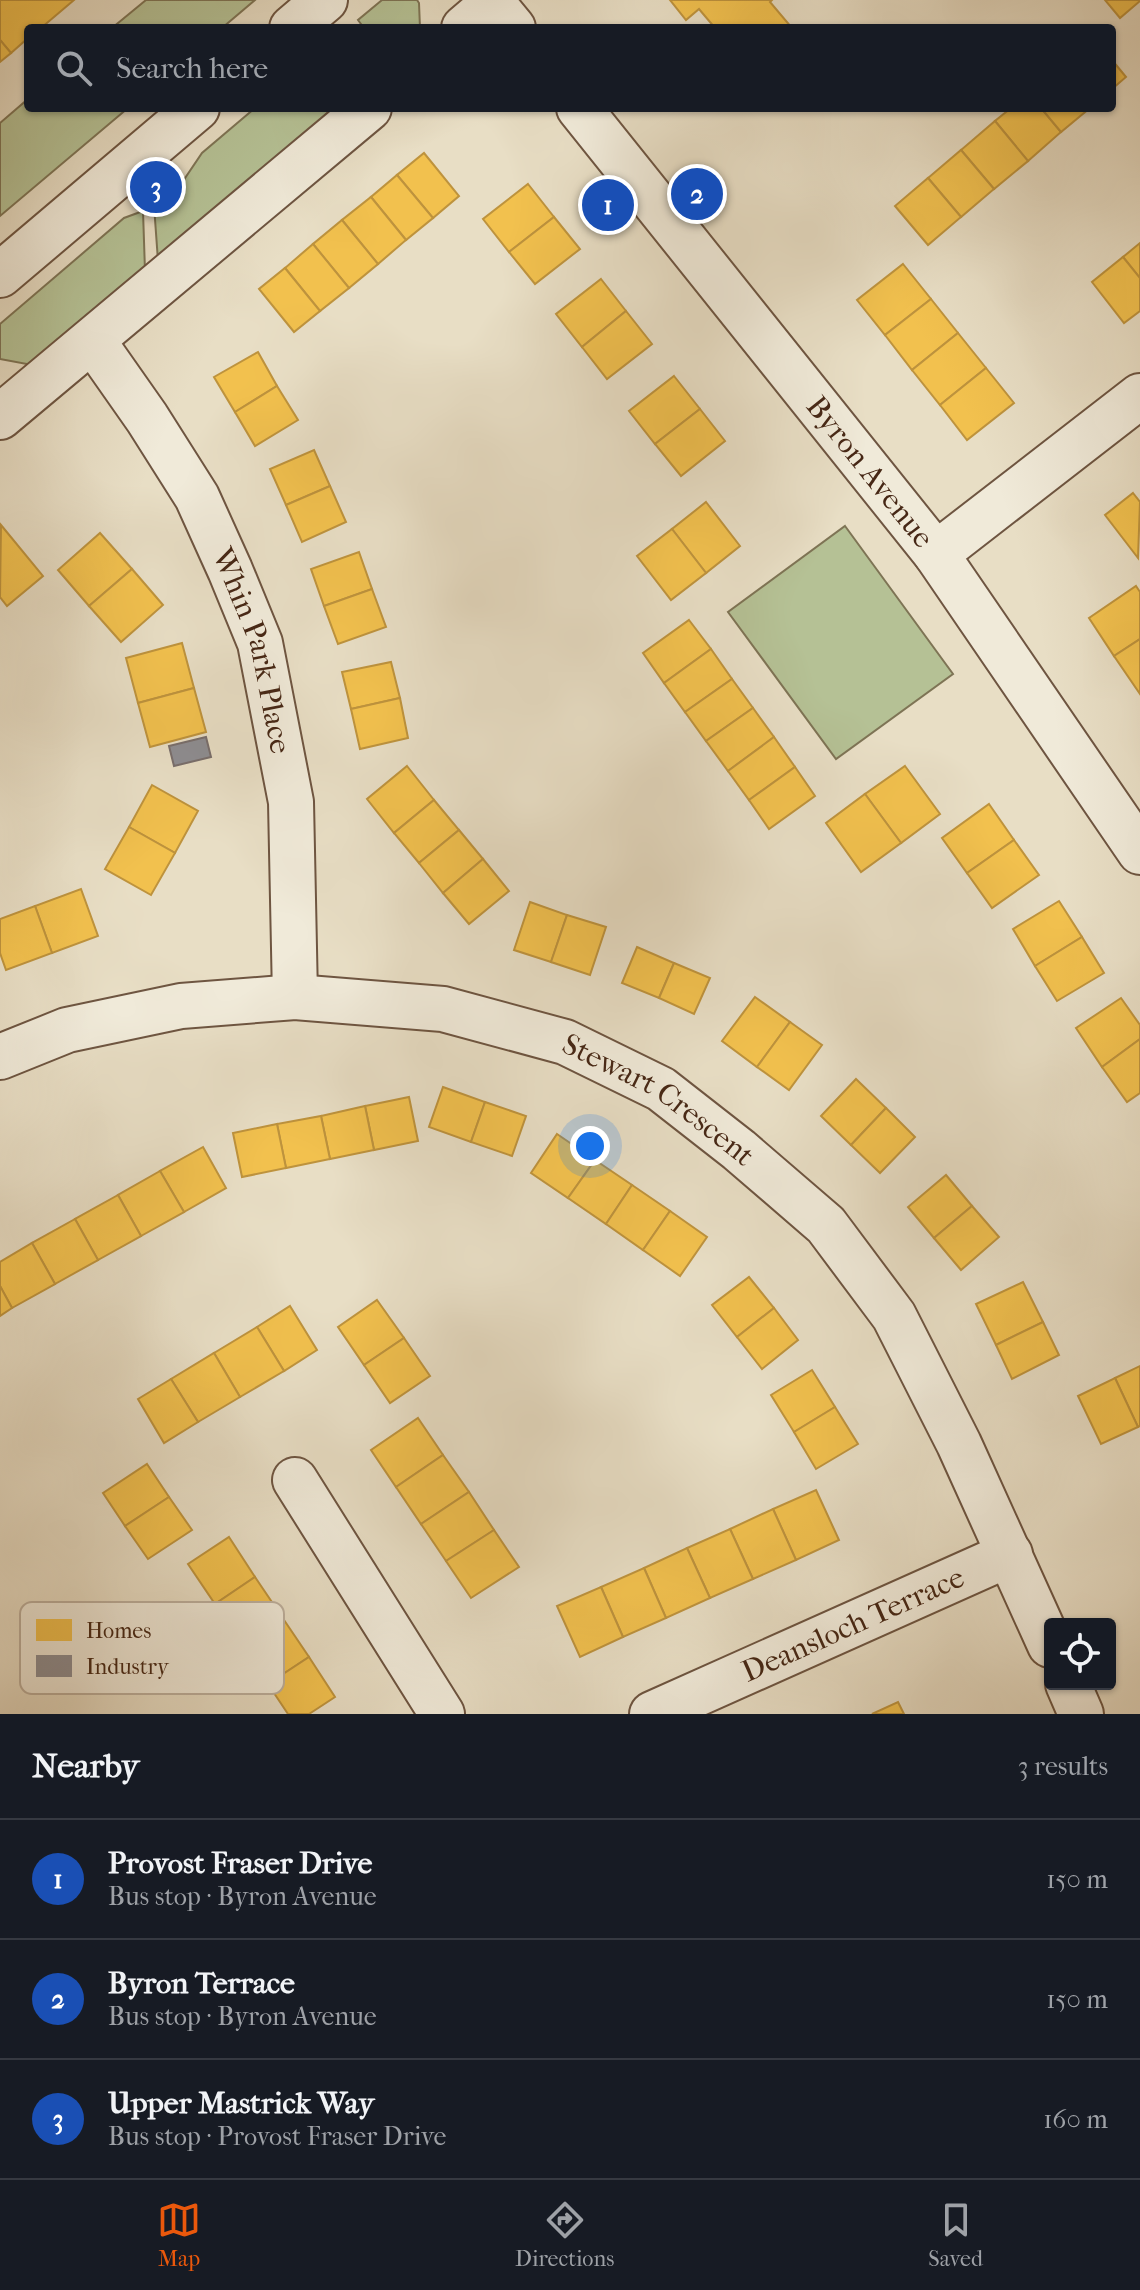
<!DOCTYPE html>
<meta charset="utf-8">
<style>
body{margin:0;font-family:"IM FELL French Canon",serif;background:#242831;color:#f1f3f6}
.controls{position:absolute;right:24px;bottom:24px;display:grid;overflow:hidden;border-radius:8px;box-shadow:0 2px 6px #0004}
.controls button{width:72px;height:72px;display:grid;place-items:center;padding:0;border:0;border-bottom:2px solid #363941;background:#171b24;color:#f1f3f6;font:40px sans-serif}
.you{position:absolute;left:590px;top:1146px;width:28px;height:28px;margin:-20px;border:6px solid #fff;border-radius:50%;background:#1a73e8;box-shadow:0 0 0 12px #1a73e833}
.badge{display:grid;place-items:center;width:52px;height:52px;border-radius:50%;background:#ea580c;color:#fff;font-size:26px;font-weight:700}
.pin{position:absolute;translate:-50% -50%;border:4px solid #fff;box-shadow:0 2px 8px #0006}
.list{margin:0;padding:0;list-style:none}
h2{display:flex;justify-content:space-between;align-items:center;height:104px;margin:0;padding:0 32px;font-size:34px}
h2 small{font-size:26px;font-weight:400;color:#9ea1a6}
.list li{display:grid;grid-template-columns:52px 1fr auto;gap:24px;align-items:center;box-sizing:border-box;height:120px;padding:0 32px;border-top:2px solid #363941}
.list b{display:block;font-size:30px;white-space:nowrap}
.list p{margin:0;font-size:26px;white-space:nowrap;color:#9ea1a6}
.list em{font-size:26px;font-style:normal;color:#9ea1a6}
.icon{flex:none;width:44px;height:44px;fill:none;stroke:currentColor;stroke-width:2;stroke-linecap:round;stroke-linejoin:round}
.map{position:relative;flex:none;width:1140px;height:1714px;overflow:hidden}
.search{position:absolute;background:#171b24;box-shadow:0 2px 6px #0004;left:24px;right:24px;top:24px;height:88px;display:flex;align-items:center;gap:20px;box-sizing:border-box;padding:0 28px;border-radius:8px;color:#9ea1a6;font-size:30px}
.sheet{height:464px;background:#171b24}
nav{display:flex;justify-content:space-around;align-items:center;box-sizing:border-box;height:112px;border-top:2px solid #363941;background:#171b24;font-size:22px;color:#9ea1a6}
nav a{display:grid;justify-items:center;gap:4px}
nav .on{color:#ea580c}
.map>svg:first-child{display:block}
.green{fill:#b5c195;stroke:#7e7455;stroke-width:2}
.homes{fill:#f2c14e;stroke:#be933d;stroke-width:2}
.industry{fill:#8d8d92;stroke:#786e6c;stroke-width:2}
.lines{fill:none;stroke-linecap:round;stroke-linejoin:round}
.minor-casing{stroke:#6e5541;stroke-width:48}
.tertiary-casing{stroke:#6e5541;stroke-width:48}
.minor{stroke:#f0ead9;stroke-width:44}
.tertiary{stroke:#f0ead9;stroke-width:44}
.labels{text-anchor:middle;stroke-width:8;stroke-linejoin:round;paint-order:stroke}
.street-label{font-size:30px;fill:#462715;stroke:#f0ead9}
.key{fill:#f0ead9;stroke:#bdb09e;stroke-width:2}
.key-label{font-size:22px;fill:#462715}
</style>
<div class="map">
<svg width="1140" height="1714" viewBox="0 0 1140 1714">
<rect width="100%" height="100%" fill="#e8dec5"/>
<filter id="stains"><feTurbulence type="fractalNoise" baseFrequency=".0025" numOctaves="4"/><feColorMatrix values="0 0 0 0 .2 0 0 0 0 .09 0 0 0 0 .02 0 0 0 .5 -.17"/></filter>
<radialGradient id="worn" r=".72"><stop offset=".6" stop-color="#630" stop-opacity="0"/><stop offset="1" stop-color="#630" stop-opacity=".3"/></radialGradient>
<g class="green">
<path d="M146 0H255L222 28H112Z"/>
<path d="M382 0H417L419 3 420 28H364L358 20Z"/>
<path d="M28 99V108H128L0 216V123Z"/>
<path d="M255 108H343L158 261 154 205 181 184 202 153Z"/>
<path d="M143 211 145 271 32 365 0 359V324L124 218Z"/>
<path d="M845 526 953 674 836 759 728 612Z"/>
</g>
<g class="homes">
<path d="M0 0H74L41 28H28V38L11 53 0 40Z"/>
<path d="M670 0H772L770 2 792 28H715L699 9 686 20Z"/>
<path d="M1105 0H1140V1L1120 18Z"/>
<path d="M0 40 11 53 0 62Z"/>
<path d="M1112 60 1126 77 1112 89Z"/>
<path d="M1011 108H1041L1061 132 1028 161 995 121Z"/>
<path d="M1041 108H1090L1061 132Z"/>
<path d="M995 121 1028 161 994 189 961 150Z"/>
<path d="M961 150 994 189 961 217 928 178Z"/>
<path d="M424 153 459 196 433 218 397 175Z"/>
<path d="M397 175 433 218 406 240 371 197Z"/>
<path d="M928 178 961 217 928 245 895 206Z"/>
<path d="M528 184 554 217 509 252 483 219Z"/>
<path d="M371 197 406 240 378 264 342 220Z"/>
<path d="M554 217 580 249 535 284 509 252Z"/>
<path d="M342 220 378 264 349 288 313 244Z"/>
<path d="M1140 243V278L1123 257Z"/>
<path d="M313 244 349 288 320 311 285 268Z"/>
<path d="M1123 257 1140 278V311L1124 323 1092 282Z"/>
<path d="M903 264 931 299 885 335 857 300Z"/>
<path d="M285 268 320 311 294 332 259 289Z"/>
<path d="M601 279 626 311 582 347 556 314Z"/>
<path d="M931 299 958 333 912 370 885 335Z"/>
<path d="M626 311 652 344 607 379 582 347Z"/>
<path d="M958 333 986 368 940 405 912 370Z"/>
<path d="M258 352 277 386 235 412 214 377Z"/>
<path d="M986 368 1014 403 967 440 940 405Z"/>
<path d="M674 376 700 409 655 444 629 411Z"/>
<path d="M277 386 298 420 255 446 235 412Z"/>
<path d="M700 409 725 441 681 476 655 444Z"/>
<path d="M314 450 330 486 286 505 270 469Z"/>
<path d="M330 486 346 522 302 542 286 505Z"/>
<path d="M1133 493 1140 502 1138 558 1105 515Z"/>
<path d="M706 502 740 546 706 573 672 529Z"/>
<path d="M1 525 43 576 7 606 0 597Z"/>
<path d="M672 529 706 573 671 600 637 556Z"/>
<path d="M100 533 132 569 89 606 58 570Z"/>
<path d="M359 552 372 589 324 606 311 569Z"/>
<path d="M132 569 163 605 121 642 89 606Z"/>
<path d="M1136 586 1140 592V639L1114 656 1089 618Z"/>
<path d="M372 589 386 627 338 644 324 606Z"/>
<path d="M689 620 711 649 664 683 643 653Z"/>
<path d="M1140 639V694L1114 656Z"/>
<path d="M182 643 194 688 138 703 126 658Z"/>
<path d="M711 649 732 679 685 712 664 683Z"/>
<path d="M391 662 400 698 351 709 342 672Z"/>
<path d="M732 679 753 708 706 741 685 712Z"/>
<path d="M194 688 206 732 150 747 138 703Z"/>
<path d="M400 698 408 738 360 749 351 709Z"/>
<path d="M753 708 774 737 728 771 706 741Z"/>
<path d="M774 737 795 767 749 800 728 771Z"/>
<path d="M407 766 434 800 394 833 367 799Z"/>
<path d="M905 766 940 814 901 843 865 794Z"/>
<path d="M795 767 815 796 769 829 749 800Z"/>
<path d="M152 785 198 811 175 853 129 827Z"/>
<path d="M865 794 901 843 861 872 826 823Z"/>
<path d="M434 800 459 830 419 863 394 833Z"/>
<path d="M989 804 1014 840 967 873 942 838Z"/>
<path d="M129 827 175 853 151 895 105 869Z"/>
<path d="M459 830 483 859 443 893 419 863Z"/>
<path d="M1014 840 1039 875 992 908 967 873Z"/>
<path d="M483 859 509 891 469 924 443 893Z"/>
<path d="M81 889 98 936 52 953 35 906Z"/>
<path d="M1059 901 1082 937 1035 966 1013 929Z"/>
<path d="M530 902 567 915 551 962 514 950Z"/>
<path d="M35 906 52 953 6 970 0 953V919Z"/>
<path d="M567 915 606 927 590 975 551 962Z"/>
<path d="M1082 937 1104 973 1057 1001 1035 966Z"/>
<path d="M637 947 674 963 659 998 622 983Z"/>
<path d="M674 963 710 978 694 1014 659 998Z"/>
<path d="M755 997 790 1022 757 1067 722 1041Z"/>
<path d="M1121 998 1140 1025V1039L1102 1067 1076 1028Z"/>
<path d="M790 1022 822 1045 789 1090 757 1067Z"/>
<path d="M1140 1039V1093L1127 1102 1102 1067Z"/>
<path d="M856 1079 886 1108 851 1145 821 1116Z"/>
<path d="M443 1087 485 1102 471 1142 429 1127Z"/>
<path d="M409 1097 418 1141 374 1150 365 1106Z"/>
<path d="M485 1102 526 1116 512 1156 471 1142Z"/>
<path d="M365 1106 374 1150 330 1159 321 1116Z"/>
<path d="M886 1108 915 1137 880 1173 851 1145Z"/>
<path d="M321 1116 330 1159 286 1168 277 1124Z"/>
<path d="M277 1124 286 1168 242 1177 233 1133Z"/>
<path d="M557 1134 595 1160 568 1198 531 1173Z"/>
<path d="M203 1147 226 1188 184 1212 160 1171Z"/>
<path d="M595 1160 632 1185 606 1224 568 1198Z"/>
<path d="M160 1171 184 1212 141 1236 118 1195Z"/>
<path d="M946 1175 972 1206 934 1238 908 1207Z"/>
<path d="M632 1185 670 1211 643 1250 606 1224Z"/>
<path d="M118 1195 141 1236 98 1260 75 1219Z"/>
<path d="M972 1206 999 1237 961 1270 934 1238Z"/>
<path d="M670 1211 707 1237 680 1276 643 1250Z"/>
<path d="M75 1219 98 1260 55 1284 32 1243Z"/>
<path d="M32 1243 55 1284 12 1308 0 1286V1262Z"/>
<path d="M749 1277 774 1308 737 1337 712 1305Z"/>
<path d="M1023 1282 1043 1322 996 1345 976 1304Z"/>
<path d="M0 1286 12 1308 0 1316Z"/>
<path d="M377 1300 404 1338 364 1365 338 1327Z"/>
<path d="M290 1306 317 1350 284 1371 257 1327Z"/>
<path d="M774 1308 798 1340 762 1369 737 1337Z"/>
<path d="M1043 1322 1059 1355 1012 1379 996 1345Z"/>
<path d="M257 1327 284 1371 240 1397 214 1353Z"/>
<path d="M404 1338 430 1376 390 1403 364 1365Z"/>
<path d="M214 1353 240 1397 198 1422 171 1379Z"/>
<path d="M1140 1366V1426L1138 1427 1115 1378Z"/>
<path d="M812 1370 835 1407 794 1432 771 1395Z"/>
<path d="M1115 1378 1138 1427 1101 1444 1078 1396Z"/>
<path d="M171 1379 198 1422 164 1443 138 1399Z"/>
<path d="M835 1407 858 1444 816 1469 794 1432Z"/>
<path d="M418 1418 443 1455 396 1487 371 1450Z"/>
<path d="M443 1455 469 1492 421 1524 396 1487Z"/>
<path d="M147 1464 169 1497 125 1526 103 1493Z"/>
<path d="M816 1490 839 1540 796 1560 773 1509Z"/>
<path d="M469 1492 494 1530 446 1561 421 1524Z"/>
<path d="M169 1497 192 1530 148 1559 125 1526Z"/>
<path d="M773 1509 796 1560 753 1579 730 1529Z"/>
<path d="M730 1529 753 1579 710 1598 687 1548Z"/>
<path d="M494 1530 519 1567 471 1598 446 1561Z"/>
<path d="M229 1537 255 1577 215 1604 188 1564Z"/>
<path d="M687 1548 710 1598 666 1618 644 1568Z"/>
<path d="M644 1568 666 1618 623 1637 601 1587Z"/>
<path d="M255 1577 282 1617 241 1644 215 1604Z"/>
<path d="M601 1587 623 1637 580 1657 557 1606Z"/>
<path d="M282 1617 309 1657 268 1684 241 1644Z"/>
<path d="M309 1657 335 1697 309 1714H288L268 1684Z"/>
<path d="M898 1702 904 1714H872Z"/>
</g>
<path class="industry" d="M206 737 211 757 174 766 169 746Z"/>
<g class="lines">
<g class="minor-casing">
<g id="minor">
<path d="M464 28 493 3"/>
<path id="s1" d="M93 341 147 418 197 497 230 570 260 643 291 802 295 997"/>
<path d="M0 417 369 108"/>
<path d="M936 554 1140 396"/>
<path id="s2" d="M0 1057 67 1030 181 1006 295 997 443 1009 565 1042 661 1089 739 1150 826 1225 894 1316 959 1444 1050 1645"/>
<path d="M295 1480 442 1714"/>
<path d="M1068 1684 1081 1714"/>
<path id="s3" d="M652 1714 1010 1554"/>
</g>
</g>
<g class="tertiary-casing">
<g id="tertiary">
<path d="M490 0 513 28"/>
<path d="M292 28 325 0"/>
<path id="s4" d="M579 108 936 554 1140 852"/>
<path d="M0 275 197 108"/>
</g>
</g>
<use href="#minor" class="minor"/>
<use href="#tertiary" class="tertiary"/>
</g>
<g class="labels">
<g class="street-label">
<text dy="10" stroke="none"><textPath href="#s4" startOffset="466">Byron Avenue</textPath></text>
<text dy="10" stroke="none"><textPath href="#s1" startOffset="352">Whin Park Place</textPath></text>
<text dy="10" stroke="none"><textPath href="#s2" startOffset="688">Stewart Crescent</textPath></text>
<text dy="10" stroke="none"><textPath href="#s3" startOffset="220">Deansloch Terrace</textPath></text>
</g>
</g>
<rect x="20" y="1602" width="264" height="92" rx="12" class="key"/>
<rect x="36" y="1619" width="36" height="22" fill="#f2c14e"/>
<rect x="36" y="1655" width="36" height="22" fill="#8d8d92"/>
<g class="key-label">
<text x="86" y="1638">Homes</text>
<text x="86" y="1674">Industry</text>
</g>
<rect width="100%" height="100%" filter="url(#stains)"/>
<rect width="100%" height="100%" fill="url(#worn)"/>
</svg>
<div class="controls">
<button><svg class="icon" aria-label="locate" viewBox="0 0 24 24"><circle cx="12" cy="12" r="6"/><path d="M12 2v4M12 18v4M2 12h4M18 12h4"/></svg></button>
</div>
<div class="you"></div>
<div class="pin badge" style="left:608px;top:205px;background:#1a4fb4">1</div>
<div class="pin badge" style="left:697px;top:194px;background:#1a4fb4">2</div>
<div class="pin badge" style="left:156px;top:187px;background:#1a4fb4">3</div>
<div class="search"><svg class="icon" aria-label="search" viewBox="0 0 24 24"><circle cx="10" cy="10" r="6"/><path d="M15 15l6 6"/></svg>Search here</div>
</div>
<section class="sheet">
<h2>Nearby<small>3 results</small></h2>
<ul class="list">
<li><span class="badge" style="background:#1a4fb4">1</span><div><b>Provost Fraser Drive</b><p>Bus stop · Byron Avenue</p></div><em>150 m</em></li>
<li><span class="badge" style="background:#1a4fb4">2</span><div><b>Byron Terrace</b><p>Bus stop · Byron Avenue</p></div><em>150 m</em></li>
<li><span class="badge" style="background:#1a4fb4">3</span><div><b>Upper Mastrick Way</b><p>Bus stop · Provost Fraser Drive</p></div><em>160 m</em></li>
</ul>
</section>
<nav>
<a class="on"><svg class="icon" aria-label="map" viewBox="0 0 24 24"><path d="M3 6l6-2 6 2 6-2v14l-6 2-6-2-6 2zM9 4v14M15 6v14"/></svg>Map</a>
<a><svg class="icon" aria-label="directions" viewBox="0 0 24 24"><path d="M12 3l9 9-9 9-9-9zM9 14v-3h6M13 9l2 2-2 2"/></svg>Directions</a>
<a><svg class="icon" aria-label="saved" viewBox="0 0 24 24"><path d="M7 4h10v16l-5-4-5 4z"/></svg>Saved</a>
</nav>
